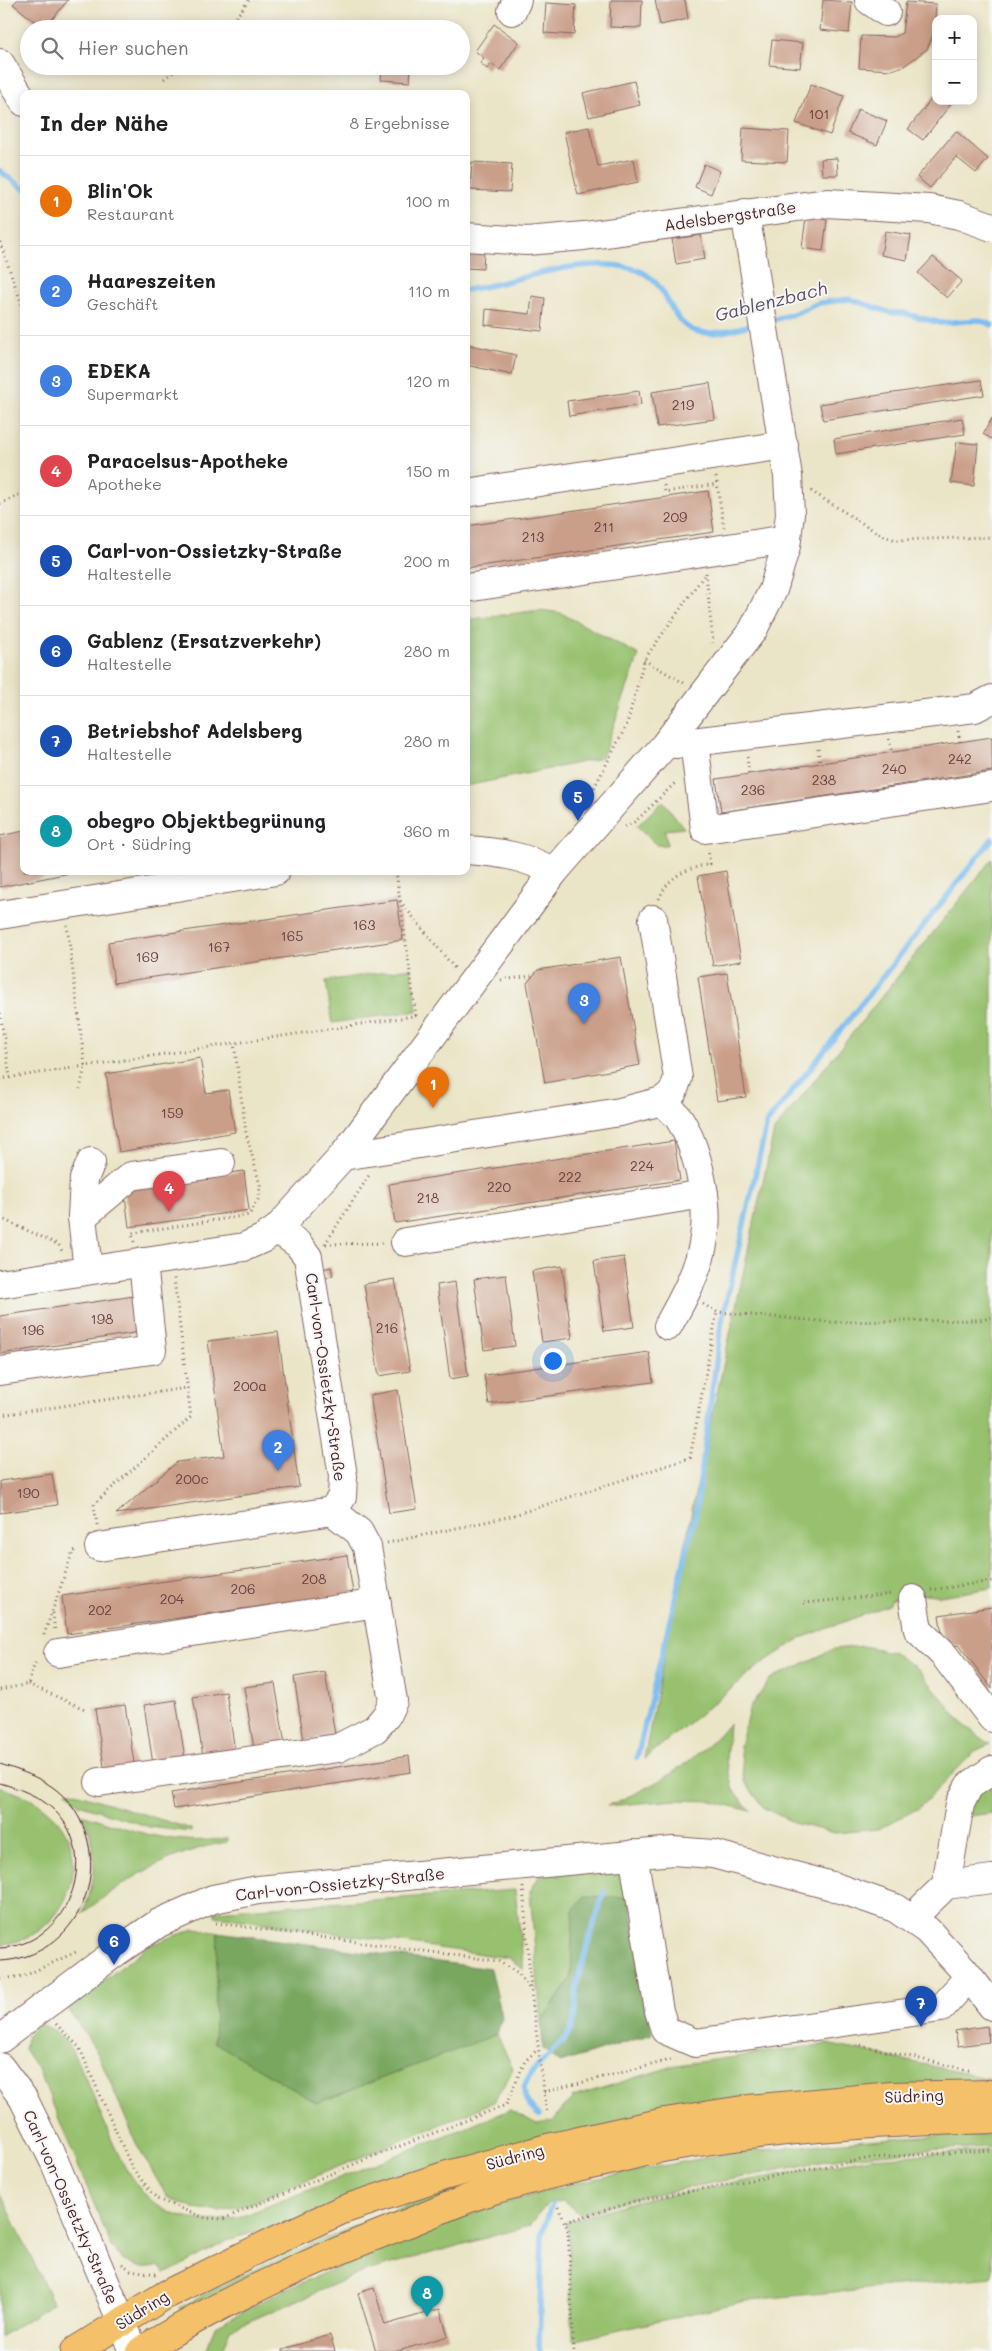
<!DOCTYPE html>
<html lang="de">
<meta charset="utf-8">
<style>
body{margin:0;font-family:Mali,sans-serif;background:#f2f2f2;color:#202124}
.controls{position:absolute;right:15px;top:15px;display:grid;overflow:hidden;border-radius:10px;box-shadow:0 2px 12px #0003}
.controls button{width:45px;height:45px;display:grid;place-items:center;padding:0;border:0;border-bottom:1px solid #e0e0e0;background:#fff;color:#202124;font:25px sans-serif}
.you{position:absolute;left:552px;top:1360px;width:18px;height:18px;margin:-12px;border:4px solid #fff;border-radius:50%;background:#1a73e8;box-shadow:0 0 0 8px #1a73e833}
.badge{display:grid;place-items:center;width:32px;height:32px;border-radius:50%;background:#c8321e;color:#fff;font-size:16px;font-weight:700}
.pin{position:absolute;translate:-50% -41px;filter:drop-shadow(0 1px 2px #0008)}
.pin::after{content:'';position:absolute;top:26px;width:18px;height:15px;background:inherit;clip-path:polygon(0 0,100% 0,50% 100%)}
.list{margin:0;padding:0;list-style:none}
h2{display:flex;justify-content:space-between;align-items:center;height:65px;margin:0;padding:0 20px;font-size:21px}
h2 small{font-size:16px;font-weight:400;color:#757577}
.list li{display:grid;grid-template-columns:32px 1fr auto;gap:15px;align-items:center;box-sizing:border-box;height:90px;padding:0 20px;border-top:1px solid #e0e0e0}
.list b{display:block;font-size:19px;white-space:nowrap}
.list p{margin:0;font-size:16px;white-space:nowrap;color:#757577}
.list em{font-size:16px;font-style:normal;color:#757577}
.icon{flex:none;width:28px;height:28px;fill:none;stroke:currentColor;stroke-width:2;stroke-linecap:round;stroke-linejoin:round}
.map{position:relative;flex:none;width:992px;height:2351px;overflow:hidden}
.search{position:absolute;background:#fff;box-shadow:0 2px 12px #0003;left:20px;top:20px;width:450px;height:55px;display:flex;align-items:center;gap:12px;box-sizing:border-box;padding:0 18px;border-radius:28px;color:#757577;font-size:19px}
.panel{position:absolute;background:#fff;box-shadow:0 2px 12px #0003;left:20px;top:90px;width:450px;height:785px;border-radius:10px}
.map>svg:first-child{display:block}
.green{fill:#97c16e;stroke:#70704c}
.forest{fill:#79a761;stroke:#626346}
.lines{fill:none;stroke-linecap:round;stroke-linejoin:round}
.stream{stroke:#7bbcf0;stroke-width:5.5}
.building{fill:#ca9f89}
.minor-casing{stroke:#826462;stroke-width:30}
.major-casing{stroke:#826462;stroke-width:30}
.path{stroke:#826462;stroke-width:3;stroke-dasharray:1 4;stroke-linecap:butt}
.minor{stroke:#fff;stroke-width:28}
.major{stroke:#f4c16a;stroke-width:28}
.tram{stroke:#4a1f2b;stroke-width:1}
.labels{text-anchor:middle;stroke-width:4;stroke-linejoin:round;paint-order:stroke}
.number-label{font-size:14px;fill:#6a3f42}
.street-label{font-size:16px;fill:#4a1f2b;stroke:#f6f6f2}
.water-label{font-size:18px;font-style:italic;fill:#594e66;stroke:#f6f6f2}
</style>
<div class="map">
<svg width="992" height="2351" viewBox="0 0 992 2351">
<rect width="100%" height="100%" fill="#f6f6f2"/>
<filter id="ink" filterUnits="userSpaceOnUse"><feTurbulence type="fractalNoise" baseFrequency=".02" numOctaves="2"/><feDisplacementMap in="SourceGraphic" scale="10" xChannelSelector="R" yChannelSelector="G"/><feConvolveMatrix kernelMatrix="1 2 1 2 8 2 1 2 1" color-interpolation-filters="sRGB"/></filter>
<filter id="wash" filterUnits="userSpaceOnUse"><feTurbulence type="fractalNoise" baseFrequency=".0096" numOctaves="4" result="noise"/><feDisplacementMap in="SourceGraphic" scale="20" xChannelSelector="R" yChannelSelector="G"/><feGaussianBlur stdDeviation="1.12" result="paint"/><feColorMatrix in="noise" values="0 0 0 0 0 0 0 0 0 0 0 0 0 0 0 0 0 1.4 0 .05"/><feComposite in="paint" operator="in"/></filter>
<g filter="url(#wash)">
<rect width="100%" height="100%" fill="#ebe5c7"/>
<g class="green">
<path d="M540 610 561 613 639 655 602 758 466 786V620Z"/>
<path d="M663 801 684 828 665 830 667 845H656L637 826Z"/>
<path d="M992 859V1588L940 1596 927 1594 892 1600 889 1605 801 1638 764 1662 644 1759 694 1500 774 1131Z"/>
<path d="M411 968 417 1011 332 1023 326 981Z"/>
<path d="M863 1646 892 1652 918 1669 965 1726 990 1744 975 1751 919 1808 878 1829 835 1833 797 1824 764 1808 744 1781 740 1746 749 1710 770 1679 834 1649Z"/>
<path d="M729 1724 726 1761 733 1790 751 1811 711 1801 676 1800 607 1806C658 1784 690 1766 729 1724Z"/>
<path d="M992 1781V1813L963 1817 972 1795Z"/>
<path d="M0 1787C21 1794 41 1802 56 1819 97 1865 60 1942 0 1944Z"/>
<path d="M66 1790 191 1829V1832L150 1827 79 1804Z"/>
<path d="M82 1814C129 1830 175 1847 227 1838V1842C172 1851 124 1880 82 1914 98 1880 98 1848 82 1814Z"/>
<path d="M624 1864 630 1898 573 1910 571 1979 541 2021 530 1891 540 1875Z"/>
<path d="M515 1890 524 1970 509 1958 215 1916V1911Z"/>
<path d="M194 1929 218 1932 214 2042 317 2103 497 2034 513 2069 494 2102 249 2204 220 2211 193 2208 167 2197 136 2143 98 2053 68 2009 148 1946Z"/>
<path d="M39 2023C44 2026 51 2028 56 2032 72 2045 80 2066 88 2084 122 2160 136 2235 238 2218L510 2110 537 2124 552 2121 573 2097 677 2065 828 2044 992 2079V2083L924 2085 290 2222 231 2239 165 2274 159 2265C138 2272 122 2263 111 2245L39 2071 24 2049 27 2036Z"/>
<path d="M992 2135V2147L924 2150 846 2157 630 2199 581 2215 563 2201 548 2203 529 2226 363 2272 231 2329 222 2351H206L215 2326 276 2294 340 2266 490 2207 579 2182 724 2154 842 2142 920 2136Z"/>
<path d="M648 2142 183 2314 180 2308 232 2280 289 2253 457 2185Z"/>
<path d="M992 2150V2277L749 2300 573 2341 568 2230 566 2222 636 2201 871 2158Z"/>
<path d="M0 2192 53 2303 0 2337Z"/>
</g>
<g class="forest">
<path d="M585 1896 630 1898 652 2034 560 2063 543 2048 541 2021 571 1979 573 1910Z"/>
<path d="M218 1932 491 1969 502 2017 497 2034 317 2103 214 2042Z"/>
</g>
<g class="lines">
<g class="stream">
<path d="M0 171 24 189"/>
<path d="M466 290C520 282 580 254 634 269 675 281 665 332 707 333 722 334 740 327 755 324"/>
<path d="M769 321 793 314 819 303 850 299 891 313H903L940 323 979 320 992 325"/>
<path d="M637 1758 696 1511 721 1325 767 1123 992 839"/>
<path d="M539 2115C531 2109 524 2101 524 2089 525 2072 561 2047 571 2030 578 2016 574 1995 578 1980 585 1950 595 1921 604 1892"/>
<path d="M539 2351 542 2232 552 2205"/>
</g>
</g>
<g id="blocks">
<g class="building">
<path d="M17 0H68L44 29 13 4Z"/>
<path d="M611 0H642L641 28 610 27Z"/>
<path d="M655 0H685L688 19 660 25Z"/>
<path d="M823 0 852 2 849 33 820 30Z"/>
<path d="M906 2 936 4 934 33 927 49 904 66 891 70 859 68 861 36 895 37 902 33Z"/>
<path d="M546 3 576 5 574 35 544 33Z"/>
<path d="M494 24 519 42 500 70 491 64 487 69 480 63 484 58 475 51Z"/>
<path d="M772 40 803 43 800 68 769 65Z"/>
<path d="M382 66H411L410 82 381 80Z"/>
<path d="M634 81 640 105 589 117 583 93Z"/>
<path d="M811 84 844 96 830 135 796 123Z"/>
<path d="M936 93V101H953L923 140 908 129Z"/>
<path d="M858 109 887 121 877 145 848 133Z"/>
<path d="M589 127 598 166 634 159 638 182 578 195 564 132Z"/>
<path d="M743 128 789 131 787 162 741 160Z"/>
<path d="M956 131 988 159 976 173 956 157 930 188 917 177Z"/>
<path d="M837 158 838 175H822L821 159Z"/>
<path d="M472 162 512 164 510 192 470 190Z"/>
<path d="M704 164 720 171 711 194 695 187Z"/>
<path d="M806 217 827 220 823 251 802 248Z"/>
<path d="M885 231 911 235 907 260 881 255Z"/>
<path d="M701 235 705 259 676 264 672 239Z"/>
<path d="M466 250 484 251 483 269 466 268Z"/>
<path d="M933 257 962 281 947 298 918 273Z"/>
<path d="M532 296 545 298 542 331 485 325 486 309 530 314Z"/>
<path d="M466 344 516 355 512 375 466 365Z"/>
<path d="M981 380 984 395 823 420 820 404Z"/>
<path d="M710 383 715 419 657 427 652 392Z"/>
<path d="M639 391 641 405 569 416 567 401Z"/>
<path d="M962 418 965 434 836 454 834 439Z"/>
<path d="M992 418V439L983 434Z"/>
<path d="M957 442 978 444 974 486 951 483Z"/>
<path d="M708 491 714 532 466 568V526Z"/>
<path d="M992 737V771L721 812 716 779Z"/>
<path d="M24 831V871H70V873L0 887V836Z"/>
<path d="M726 871 741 961 713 966 698 876Z"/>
<path d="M397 900 403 940 114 983 108 942Z"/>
<path d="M621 957 640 1065 545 1083 527 983 538 970Z"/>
<path d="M727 973 746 1097 717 1101 698 977Z"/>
<path d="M200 1058 206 1093 228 1090 235 1132 119 1152 106 1074Z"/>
<path d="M674 1141 680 1180 395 1223 389 1184Z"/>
<path d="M244 1171 249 1210 129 1227 124 1188Z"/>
<path d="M624 1257 634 1327 604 1331 594 1261Z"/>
<path d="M562 1266 572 1338 542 1342 532 1271Z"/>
<path d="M331 1267 333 1275 326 1278 323 1269Z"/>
<path d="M506 1275 515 1346 484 1350 474 1279Z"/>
<path d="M395 1279 410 1371 379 1376 364 1284Z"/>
<path d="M455 1282 468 1376 450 1379 437 1285Z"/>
<path d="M134 1296 140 1332 0 1354V1316Z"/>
<path d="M278 1332 299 1487 116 1514 177 1462 224 1456 208 1341Z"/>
<path d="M649 1352 653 1382 489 1404 484 1375Z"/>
<path d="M398 1390 417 1509 389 1513 370 1395Z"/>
<path d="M52 1474 57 1505 0 1513V1481Z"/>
<path d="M347 1555 353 1593 67 1634 62 1596Z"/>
<path d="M992 1607V1689L959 1645 944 1647 939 1615Z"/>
<path d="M325 1672 335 1735 304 1741 294 1677Z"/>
<path d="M275 1683 285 1744 254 1749 244 1687Z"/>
<path d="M226 1692 235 1751 203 1756 193 1697Z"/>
<path d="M176 1700 185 1759 153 1764 144 1705Z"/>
<path d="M125 1705 135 1769 105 1773 95 1709Z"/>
<path d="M409 1756 411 1772 174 1809 171 1793Z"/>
<path d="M987 2026 989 2042 958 2046 955 2031Z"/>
<path d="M374 2288 385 2325 440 2309 448 2336 398 2351H376L358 2293Z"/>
<path d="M330 2335 335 2351H283V2349Z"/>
</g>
</g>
</g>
<g filter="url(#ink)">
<use href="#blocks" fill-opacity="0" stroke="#826462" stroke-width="1"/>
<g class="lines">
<g class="minor-casing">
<g id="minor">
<path d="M869 0 886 12"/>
<path d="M512 11 517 0"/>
<path d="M0 63 24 102"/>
<path d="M466 237 527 241 584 236 827 203 929 209 959 215 992 227"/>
<path d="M466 493 784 445"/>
<path d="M466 588 787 539"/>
<path d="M694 742 705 829 992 787"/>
<path d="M675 744 975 708 992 699"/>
<path d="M466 850C499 852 525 856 554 872"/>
<path d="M0 915 276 871"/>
<path d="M662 1101C667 1107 676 1113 680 1120 698 1149 710 1205 704 1238 700 1269 683 1299 668 1326"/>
<path d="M343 1156 620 1112 662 1101 673 1092 678 1078 653 919"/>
<path d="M82 1217 84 1179 91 1162"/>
<path d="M405 1242 704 1194"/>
<path d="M88 1270 82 1217 131 1176 221 1163"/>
<path d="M0 1284 244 1247 262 1239 277 1229 343 1156 554 872 664 746 753 630 773 590 786 546 790 514 788 476 745 213"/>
<path d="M0 1371 152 1350 143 1262"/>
<path d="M99 1547 332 1511 342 1497 343 1476 308 1257 298 1244 277 1229"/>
<path d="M913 1599 918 1630 944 1655 992 1718"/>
<path d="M58 1653 377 1603"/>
<path d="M99 1782 338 1748 375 1729 386 1716 393 1701 367 1547 359 1532 332 1511"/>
<path d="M633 1854 659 2011 665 2030 695 2043 941 2008 969 1977"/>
<path d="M946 1885 960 1804 969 1786 992 1770"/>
<path d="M912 1918 946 1885 992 1879"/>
<path d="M0 2039 116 1952 159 1923 213 1899 258 1890 673 1851 713 1854 832 1886 895 1908 927 1930 964 1970 992 2006"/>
<path d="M0 2067 23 2098 55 2163 134 2351"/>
</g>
</g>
<g class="major-casing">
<g id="major">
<path d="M75 2351 167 2294 274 2241 342 2210 444 2176 548 2148 665 2122 749 2109 892 2096 992 2094"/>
<path d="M141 2351C223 2300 312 2260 403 2225 431 2214 459 2201 487 2192 529 2179 571 2169 613 2160 633 2155 654 2149 674 2146 780 2128 885 2122 992 2119"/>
</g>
</g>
<g class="path">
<path d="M227 29 249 0"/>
<path d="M164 79 182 66"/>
<path d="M0 242 24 311"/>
<path d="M716 477 724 528"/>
<path d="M664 485 665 492 717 484"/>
<path d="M811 491 881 535 896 540 992 537"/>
<path d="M0 504 24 492"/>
<path d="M706 573 713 643"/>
<path d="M644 660 684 683"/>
<path d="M958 731 960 742"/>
<path d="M889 739 892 753"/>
<path d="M818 749 820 764"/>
<path d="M747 757 749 774"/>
<path d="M592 792 627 724 644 660 705 574"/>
<path d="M625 827 636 821 676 782"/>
<path d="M396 871 416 1016"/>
<path d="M659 899C669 875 686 869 710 864L708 849"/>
<path d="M400 901 456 970"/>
<path d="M67 925 85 1066 80 1089"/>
<path d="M501 980 532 976"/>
<path d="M0 1013 10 1077"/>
<path d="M0 1079 420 1015"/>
<path d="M0 1218 59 1245 62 1251"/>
<path d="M134 1242 132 1233 249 1215 259 1198 260 1185 246 1133 234 1043"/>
<path d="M325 1244 370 1174"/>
<path d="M326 1244 385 1243"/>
<path d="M703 1304 717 1312 831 1322 979 1320 992 1318"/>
<path d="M0 1415 187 1388"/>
<path d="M97 1525 94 1504 191 1417 174 1278"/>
<path d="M387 1543 508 1517 690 1458 717 1312"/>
<path d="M931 1590 992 1581"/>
<path d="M804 1603 893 1594"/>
<path d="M53 1613 55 1632"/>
<path d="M44 1635 73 1551 78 1550"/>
<path d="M28 1684 87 1710"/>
<path d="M0 1690 28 1684 36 1660"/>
<path d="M523 1887 531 1990"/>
<path d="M216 1923 498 1961 518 1973 531 1991 547 2114"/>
<path d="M0 1979 24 1976 76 1952"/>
<path d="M56 2024 79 2047 132 2168 157 2199 205 2218 223 2219 364 2160 506 2105 525 2061 538 2049"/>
<path d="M988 2034 992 2031"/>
<path d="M856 2044 972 2071"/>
<path d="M544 2092 675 2059"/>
<path d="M558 2207 568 2230 574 2351"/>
<path d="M566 2222 636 2201 871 2158 992 2150"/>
<path d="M122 2264 131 2270 156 2274"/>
</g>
<use href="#minor" class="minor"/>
<use href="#major" class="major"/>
<g class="tram">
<path d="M0 1764C27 1773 53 1781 71 1805 117 1867 78 1958 0 1961"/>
<path d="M0 1783C20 1789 38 1795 54 1810 103 1857 67 1946 0 1948"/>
</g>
</g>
</g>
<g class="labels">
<g class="number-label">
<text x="819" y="119">101</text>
<text x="683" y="410">219</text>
<text x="675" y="522">209</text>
<text x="604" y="532">211</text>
<text x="533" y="542">213</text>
<text x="960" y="764">242</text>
<text x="894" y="774">240</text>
<text x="824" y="785">238</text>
<text x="753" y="795">236</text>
<text x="364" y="930">163</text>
<text x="292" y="941">165</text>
<text x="219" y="952">167</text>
<text x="147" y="962">169</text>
<text x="172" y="1118">159</text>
<text x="642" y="1171">224</text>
<text x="570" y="1182">222</text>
<text x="499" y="1192">220</text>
<text x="428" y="1203">218</text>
<text x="102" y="1324">198</text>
<text x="387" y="1333">216</text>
<text x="33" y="1335">196</text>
<text x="250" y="1391">200a</text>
<text x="192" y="1484">200c</text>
<text x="28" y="1498">190</text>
<text x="314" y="1584">208</text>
<text x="243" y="1594">206</text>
<text x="172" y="1604">204</text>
<text x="100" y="1615">202</text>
</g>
<g class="street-label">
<text transform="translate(730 216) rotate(-8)" y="6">Adelsbergstraße</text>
<text transform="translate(326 1377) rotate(82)" y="6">Carl-von-Ossietzky-Straße</text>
<text transform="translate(340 1884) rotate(-6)" y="6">Carl-von-Ossietzky-Straße</text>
<text transform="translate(914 2096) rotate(-2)" y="6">Südring</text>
<text transform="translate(515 2157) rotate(-15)" y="6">Südring</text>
<text transform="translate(71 2207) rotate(66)" y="6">Carl-von-Ossietzky-Straße</text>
<text transform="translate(142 2310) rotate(-32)" y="6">Südring</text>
</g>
<g class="water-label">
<text transform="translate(771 302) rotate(-14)" y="6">Gablenzbach</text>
</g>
</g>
</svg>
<div class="controls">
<button>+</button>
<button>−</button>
</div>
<div class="you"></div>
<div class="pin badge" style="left:433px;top:1108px;background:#e8710a">1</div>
<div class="pin badge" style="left:278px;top:1471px;background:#3f7fe0">2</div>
<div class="pin badge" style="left:584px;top:1024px;background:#3f7fe0">3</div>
<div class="pin badge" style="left:169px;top:1212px;background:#e0444e">4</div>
<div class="pin badge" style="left:578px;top:821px;background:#1a4fb4">5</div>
<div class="pin badge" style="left:114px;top:1965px;background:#1a4fb4">6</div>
<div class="pin badge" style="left:921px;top:2027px;background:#1a4fb4">7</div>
<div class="pin badge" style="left:427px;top:2317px;background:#0f9aa8">8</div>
<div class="search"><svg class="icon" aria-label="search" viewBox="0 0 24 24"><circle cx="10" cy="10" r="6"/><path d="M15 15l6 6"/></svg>Hier suchen</div>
<section class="panel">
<h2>In der Nähe<small>8 Ergebnisse</small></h2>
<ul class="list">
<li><span class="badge" style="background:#e8710a">1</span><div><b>Blin'Ok</b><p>Restaurant</p></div><em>100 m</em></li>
<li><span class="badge" style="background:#3f7fe0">2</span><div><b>Haareszeiten</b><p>Geschäft</p></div><em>110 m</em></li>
<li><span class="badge" style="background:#3f7fe0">3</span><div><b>EDEKA</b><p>Supermarkt</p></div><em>120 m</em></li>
<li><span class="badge" style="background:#e0444e">4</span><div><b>Paracelsus-Apotheke</b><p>Apotheke</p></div><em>150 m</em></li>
<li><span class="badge" style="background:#1a4fb4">5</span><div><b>Carl-von-Ossietzky-Straße</b><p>Haltestelle</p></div><em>200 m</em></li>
<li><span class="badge" style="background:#1a4fb4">6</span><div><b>Gablenz (Ersatzverkehr)</b><p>Haltestelle</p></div><em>280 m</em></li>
<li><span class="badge" style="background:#1a4fb4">7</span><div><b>Betriebshof Adelsberg</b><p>Haltestelle</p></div><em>280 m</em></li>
<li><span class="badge" style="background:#0f9aa8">8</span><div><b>obegro Objektbegrünung</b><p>Ort · Südring</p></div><em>360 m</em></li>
</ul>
</section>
</div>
